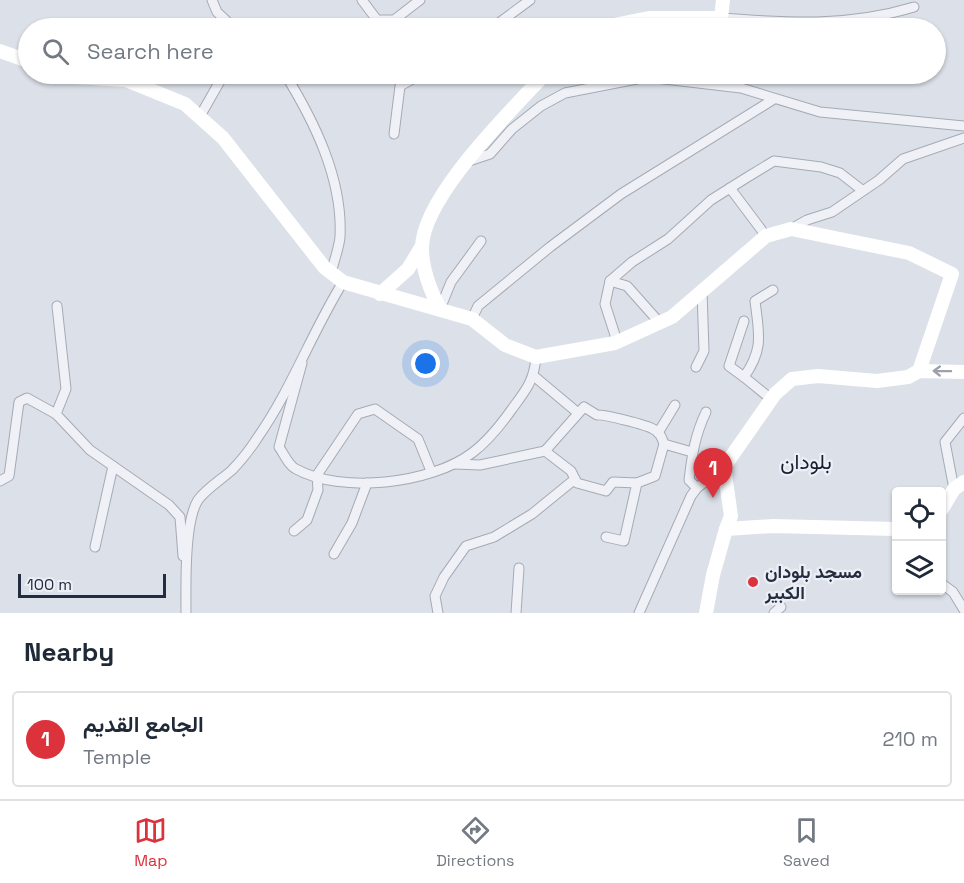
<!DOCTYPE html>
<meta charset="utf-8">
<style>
body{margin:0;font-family:"Space Grotesk",Vazirmatn,sans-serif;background:#f2f2f3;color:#1f2937}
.controls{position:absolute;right:18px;bottom:18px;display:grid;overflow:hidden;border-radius:6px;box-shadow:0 2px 4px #0004}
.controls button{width:54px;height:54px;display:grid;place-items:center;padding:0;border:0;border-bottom:2px solid #e0e1e3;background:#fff;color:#1f2937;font:30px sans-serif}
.scale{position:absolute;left:18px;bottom:15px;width:148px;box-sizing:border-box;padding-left:6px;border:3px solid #242c40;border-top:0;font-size:16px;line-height:21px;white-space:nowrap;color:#242c40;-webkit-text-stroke:4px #eceff6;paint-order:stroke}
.you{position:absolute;left:426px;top:364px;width:21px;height:21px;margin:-15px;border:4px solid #fff;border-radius:50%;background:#1a73e8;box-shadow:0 0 0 9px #1a73e833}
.badge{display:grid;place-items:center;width:39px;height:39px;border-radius:50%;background:#dc323c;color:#fff;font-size:20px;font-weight:700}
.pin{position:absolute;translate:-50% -50px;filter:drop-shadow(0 2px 3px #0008)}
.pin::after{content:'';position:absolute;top:32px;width:21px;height:18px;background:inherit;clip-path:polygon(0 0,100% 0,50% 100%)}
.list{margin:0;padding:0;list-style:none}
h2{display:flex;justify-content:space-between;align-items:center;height:78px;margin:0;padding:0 24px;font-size:26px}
h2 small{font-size:20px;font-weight:400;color:#747a83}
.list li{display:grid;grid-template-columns:39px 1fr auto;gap:18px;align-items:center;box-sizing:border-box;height:96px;margin:0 12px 12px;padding:0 12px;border:2px solid #e0e1e3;border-radius:6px}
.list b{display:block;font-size:22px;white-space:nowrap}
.list p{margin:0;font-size:20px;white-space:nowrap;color:#747a83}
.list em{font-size:20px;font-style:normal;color:#747a83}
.icon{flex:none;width:33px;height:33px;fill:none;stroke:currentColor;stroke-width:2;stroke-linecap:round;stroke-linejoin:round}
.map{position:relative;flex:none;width:964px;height:613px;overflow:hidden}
.search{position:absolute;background:#fff;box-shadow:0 2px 4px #0004;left:18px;right:18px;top:18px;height:66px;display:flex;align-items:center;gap:15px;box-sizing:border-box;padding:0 21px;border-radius:33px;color:#747a83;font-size:22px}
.sheet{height:186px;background:#fff}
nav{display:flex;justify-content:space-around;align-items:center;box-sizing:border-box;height:84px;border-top:2px solid #e0e1e3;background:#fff;font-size:16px;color:#747a83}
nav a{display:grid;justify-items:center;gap:3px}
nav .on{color:#dc323c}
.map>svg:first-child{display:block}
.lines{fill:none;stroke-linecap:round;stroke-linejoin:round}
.street-casing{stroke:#a5aab6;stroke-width:11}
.street{stroke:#eff1f6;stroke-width:9}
.secondary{stroke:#fff;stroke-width:14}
.oneway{stroke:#9ca0a9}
.poi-dot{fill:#dc323c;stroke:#eceff6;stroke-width:2}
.labels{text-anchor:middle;stroke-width:4.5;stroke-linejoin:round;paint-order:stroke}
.poi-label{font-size:18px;font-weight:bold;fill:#242c40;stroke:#eceff6;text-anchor:start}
.quarter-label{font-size:21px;fill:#171d30;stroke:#eceff6}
</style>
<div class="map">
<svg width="964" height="613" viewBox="0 0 964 613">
<rect width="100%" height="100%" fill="#dce0e8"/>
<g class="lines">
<g class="street-casing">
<g id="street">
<path d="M212 0 217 12 234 28"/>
<path d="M362 0 377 20H394L420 0"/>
<path d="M721 18C788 23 848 27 914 7"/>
<path d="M492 28 530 0"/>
<path d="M285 74C314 121 343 179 340 237 339 248 334 261 331 273"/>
<path d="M199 118 224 74"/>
<path d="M394 134 400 86 421 74"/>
<path d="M466 162 490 154 512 129 541 106 565 93 647 77 741 88 820 112 964 126"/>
<path d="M730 188 766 236"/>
<path d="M791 229 807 220 832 212 879 180 903 159 964 138"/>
<path d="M610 281 627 286 659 322"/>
<path d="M57 306 66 389 56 414 90 450 169 505 180 517 183 556"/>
<path d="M440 309 451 282 481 241"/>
<path d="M472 319 478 306 550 247 621 194 774 99"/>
<path d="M744 321 729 366 744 377"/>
<path d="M615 343V335L605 304 610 281 632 262 668 239 711 200 746 178 774 161 821 167 840 173 862 190"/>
<path d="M302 363 279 447C284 454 289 466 296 469 341 494 431 484 472 453 488 441 500 426 512 409 526 390 534 381 536 357"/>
<path d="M696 367 704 351 702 291"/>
<path d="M535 377 578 413"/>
<path d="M771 399 744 377C764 349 759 334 755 301L773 290"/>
<path d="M658 433 675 405"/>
<path d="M545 451 584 407 597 415C603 414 647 425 653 429 660 432 662 438 664 444"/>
<path d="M454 464 480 465 545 451 571 471 577 483 606 491 613 482 637 483"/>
<path d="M0 481 9 476 19 402 27 398 56 414"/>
<path d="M697 488 689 480C692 455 695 435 706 412"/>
<path d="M954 489 945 442 964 418"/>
<path d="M294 531 307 520 318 490 317 475 358 414 375 409 418 439 431 471"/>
<path d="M606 537 624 541 637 483 655 476 664 444 692 452"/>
<path d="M95 547 113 466"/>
<path d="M334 554 352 523 367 483"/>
<path d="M942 584 953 592 964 610"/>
<path d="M186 613C186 587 184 522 198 500 206 489 222 479 232 470 242 460 251 448 258 437 292 388 312 332 343 282"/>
<path d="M438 613 435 596 444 577 466 546 494 537 532 514 575 479"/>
<path d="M516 613 519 568"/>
<path d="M639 613 691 496 697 488 724 467"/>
<path d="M774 613 781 607"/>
</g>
</g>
<use href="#street" class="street"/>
<g class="secondary">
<path d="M598 28 649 18H721L723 0"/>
<path d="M0 51 28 61"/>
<path d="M66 74 75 77 126 80 185 104 223 138 324 267 343 282 472 319 505 345 536 357 615 343 672 317 766 236 791 229 909 253 952 274 919 371"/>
<path d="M380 294 408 269 422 246"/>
<path d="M440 309C430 290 422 270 422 248 422 197 511 111 545 74"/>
<path d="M942 509 954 489 964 482"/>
<path d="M896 529 773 526 726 529 731 516 724 467 775 394 792 379 818 376 877 381 908 377 919 371 964 372"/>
<path d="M706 613 713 575 726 529"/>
</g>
</g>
<defs><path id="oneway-shaft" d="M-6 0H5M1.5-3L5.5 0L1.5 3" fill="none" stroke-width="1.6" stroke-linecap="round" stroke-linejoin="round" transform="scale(1.5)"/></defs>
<use class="oneway" href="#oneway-shaft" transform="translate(942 371) rotate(-179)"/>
<circle class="poi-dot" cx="753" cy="582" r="6"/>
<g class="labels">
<g class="poi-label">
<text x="765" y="578">مسجد بلودان<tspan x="765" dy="21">الكبير</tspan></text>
</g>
<g class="quarter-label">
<text x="806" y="469">بلودان</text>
</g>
</g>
</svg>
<div class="controls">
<button><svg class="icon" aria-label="locate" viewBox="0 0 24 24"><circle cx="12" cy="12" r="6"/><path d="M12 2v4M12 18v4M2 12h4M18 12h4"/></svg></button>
<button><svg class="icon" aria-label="layers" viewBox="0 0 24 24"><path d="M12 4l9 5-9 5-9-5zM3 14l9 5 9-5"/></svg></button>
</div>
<div class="scale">100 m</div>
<div class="you"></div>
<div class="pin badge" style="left:713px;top:498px">1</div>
<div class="search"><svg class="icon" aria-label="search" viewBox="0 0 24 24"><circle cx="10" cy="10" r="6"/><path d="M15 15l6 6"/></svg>Search here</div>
</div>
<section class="sheet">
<h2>Nearby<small></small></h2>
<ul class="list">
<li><span class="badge">1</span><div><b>الجامع القديم</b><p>Temple</p></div><em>210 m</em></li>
</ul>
</section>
<nav>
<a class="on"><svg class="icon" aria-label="map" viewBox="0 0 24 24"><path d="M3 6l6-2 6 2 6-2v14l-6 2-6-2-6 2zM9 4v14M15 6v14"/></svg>Map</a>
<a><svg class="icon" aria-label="directions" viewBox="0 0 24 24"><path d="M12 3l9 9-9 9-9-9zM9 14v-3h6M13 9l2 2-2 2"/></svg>Directions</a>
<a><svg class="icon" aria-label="saved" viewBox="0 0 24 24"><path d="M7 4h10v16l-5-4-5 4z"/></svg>Saved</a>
</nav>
